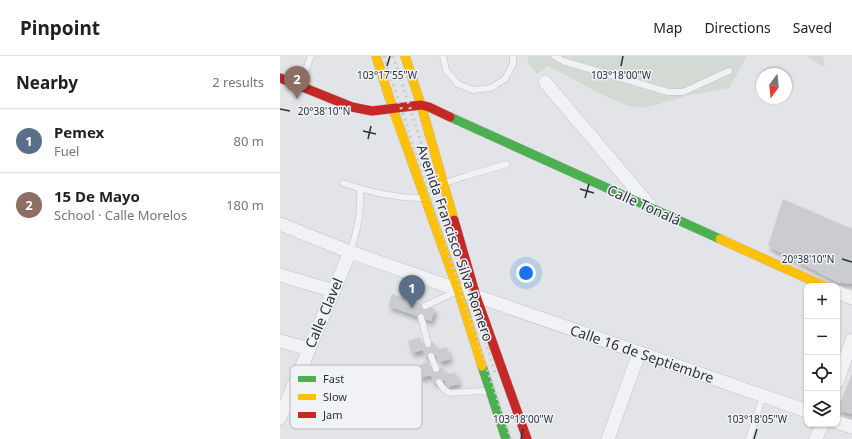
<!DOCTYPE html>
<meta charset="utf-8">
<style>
body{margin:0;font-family:"Noto Sans",sans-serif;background:#f2f2f2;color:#202124}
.controls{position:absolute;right:12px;bottom:12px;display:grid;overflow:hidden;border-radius:8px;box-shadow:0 1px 3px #0004}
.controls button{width:36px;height:36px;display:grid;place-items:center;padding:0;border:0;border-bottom:1px solid #e0e0e0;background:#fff;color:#202124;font:20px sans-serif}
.compass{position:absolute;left:476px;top:12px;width:36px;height:36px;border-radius:50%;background:#fff;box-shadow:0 1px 3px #0004;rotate:195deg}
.you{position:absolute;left:246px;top:217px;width:14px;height:14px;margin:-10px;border:3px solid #fff;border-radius:50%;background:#1a73e8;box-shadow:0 0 0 6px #1a73e833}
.badge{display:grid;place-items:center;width:26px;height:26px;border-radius:50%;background:#6a707a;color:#fff;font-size:13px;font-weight:700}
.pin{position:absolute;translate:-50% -33px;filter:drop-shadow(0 1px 2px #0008)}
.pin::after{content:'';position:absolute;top:21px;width:14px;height:12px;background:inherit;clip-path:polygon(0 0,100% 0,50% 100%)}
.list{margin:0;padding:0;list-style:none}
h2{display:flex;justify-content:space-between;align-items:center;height:52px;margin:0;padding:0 16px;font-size:17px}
h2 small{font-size:13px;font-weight:400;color:#757577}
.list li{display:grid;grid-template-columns:26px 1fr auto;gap:12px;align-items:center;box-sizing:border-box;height:64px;padding:0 16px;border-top:1px solid #e0e0e0}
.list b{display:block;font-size:15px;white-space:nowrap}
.list p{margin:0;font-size:13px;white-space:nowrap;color:#757577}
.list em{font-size:13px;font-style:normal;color:#757577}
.icon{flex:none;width:22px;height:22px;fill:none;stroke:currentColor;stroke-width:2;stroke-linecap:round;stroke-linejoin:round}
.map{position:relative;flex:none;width:572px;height:383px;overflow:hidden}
header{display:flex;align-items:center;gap:24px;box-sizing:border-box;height:56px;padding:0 20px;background:#fff;border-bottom:1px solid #e0e0e0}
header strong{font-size:19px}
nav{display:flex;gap:22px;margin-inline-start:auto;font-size:14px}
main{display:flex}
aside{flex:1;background:#fff}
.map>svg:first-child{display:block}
.green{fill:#d3dad3}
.building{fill:#cacccf;filter:url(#shadow)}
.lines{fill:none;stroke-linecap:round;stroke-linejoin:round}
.lane-casing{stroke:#c0c2c5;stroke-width:7}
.street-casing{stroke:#c0c2c5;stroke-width:14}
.fast-casing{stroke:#c0c2c5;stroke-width:10}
.slow-casing{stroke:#c0c2c5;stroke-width:10}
.jam-casing{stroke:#c0c2c5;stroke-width:10}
.lane{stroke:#f1f2f4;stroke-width:6}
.street{stroke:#f1f2f4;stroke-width:13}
.fast{stroke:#4caf50;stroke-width:9}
.slow{stroke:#ffc107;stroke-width:9}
.jam{stroke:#c62828;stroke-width:9}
.rail{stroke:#cbccce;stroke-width:3;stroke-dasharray:2 4;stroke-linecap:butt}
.ticks{fill:none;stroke:#2a313f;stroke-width:1.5}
.labels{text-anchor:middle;stroke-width:3;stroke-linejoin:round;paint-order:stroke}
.street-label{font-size:14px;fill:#2a313f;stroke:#f0f2f6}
.key{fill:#f0f2f6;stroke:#b5b8bf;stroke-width:1}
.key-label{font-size:11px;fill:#2a313f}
.ticks-label{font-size:10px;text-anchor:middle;fill:#2a313f;stroke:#f0f2f6;stroke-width:3;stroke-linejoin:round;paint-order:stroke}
</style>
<header>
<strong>Pinpoint</strong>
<nav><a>Map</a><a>Directions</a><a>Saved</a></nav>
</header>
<main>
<aside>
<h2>Nearby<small>2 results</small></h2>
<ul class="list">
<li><span class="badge" style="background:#5c6f8a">1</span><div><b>Pemex</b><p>Fuel</p></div><em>80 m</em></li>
<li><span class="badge" style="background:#8d6e63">2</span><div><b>15 De Mayo</b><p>School · Calle Morelos</p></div><em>180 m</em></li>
</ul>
</aside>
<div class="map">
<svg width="572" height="383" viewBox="0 0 572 383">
<defs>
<filter id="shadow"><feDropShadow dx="2.5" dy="4.5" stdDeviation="2" flood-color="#0004"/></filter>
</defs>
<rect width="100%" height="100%" fill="#e2e4e7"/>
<g class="green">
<path d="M247 0H467L449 32 406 40 372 50 361 52 349 50 325 40 268 10 257 18 249 8Z"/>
<path d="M527 0H543L545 12Z"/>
</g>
<g class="building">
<path d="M503 143 572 173V228L557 226 488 190Z"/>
<path d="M112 238 155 253 151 265 108 250Z"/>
<path d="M140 281 142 289 154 286 156 294 167 291 170 303 159 306 156 299 145 302 143 294 132 297 128 285Z"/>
<path d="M148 306 151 315 163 311 165 319 175 316 179 328 167 331 165 324 154 327 151 319 140 322 136 310Z"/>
<path d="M572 318V358L557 354Z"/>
</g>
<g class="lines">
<g class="lane-casing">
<g id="lane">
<path d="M163 0 166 14 178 28 193 34 211 32 225 23 233 8V0"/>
<path d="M274 0 283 5 388 36H403L449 15"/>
<path d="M20 29 31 0"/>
<path d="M63 127C89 136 114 142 142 142"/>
<path d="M165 127 186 120 227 108"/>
<path d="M70 196C78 173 81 157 80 133"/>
<path d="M145 250 175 236"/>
<path d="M141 261 148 288"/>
<path d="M151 300 156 313"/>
<path d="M159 326C162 331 164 335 170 337L202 335 208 336"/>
<path d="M469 383 483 340"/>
</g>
</g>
<g class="street-casing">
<g id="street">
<path d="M265 26 370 150"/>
<path d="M0 168 70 196 527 355"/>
<path d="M0 219 54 235"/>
<path d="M557 236 572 242"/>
<path d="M0 285 29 293"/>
<path d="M557 326 572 284"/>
<path d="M0 362 70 196"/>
<path d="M557 366 572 371"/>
<path d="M328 383 359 297"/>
<path d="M536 383 542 368"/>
</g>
</g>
<g class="fast-casing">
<g id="fast">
<path d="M170 61 440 183"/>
<path d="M202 310 226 383"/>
</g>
</g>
<g class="slow-casing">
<g id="slow">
<path d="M96 0 113 53 178 234 202 310"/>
<path d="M125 0 141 49 174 164"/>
<path d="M440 183 544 230"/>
</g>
</g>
<g class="jam-casing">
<g id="jam">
<path d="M0 22 72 51 92 55 141 49 149 51 170 61"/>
<path d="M174 164 196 240 247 383"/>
</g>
</g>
<use href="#lane" class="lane"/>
<use href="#street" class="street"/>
<use href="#fast" class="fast"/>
<use href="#slow" class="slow"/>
<use href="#jam" class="jam"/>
<g class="rail">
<path d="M104 0 187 254 231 383"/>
<path d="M113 0 195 251 215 317"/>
</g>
</g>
<path class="ticks" d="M107 10 110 0M341 10 343 0M0 53 10 55M83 75 96 78M88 83 91 70M300 133 314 137M305 142 309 128M562 203 572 206M241 383 243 373M474 383 477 373"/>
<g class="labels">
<g class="street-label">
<text transform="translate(364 149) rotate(24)" y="5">Calle Tonalá</text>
<text transform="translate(175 187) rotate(71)" y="5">Avenida Francisco Silva Romero</text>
<text transform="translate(44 257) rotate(-67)" y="5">Calle Clavel</text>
<text transform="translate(362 298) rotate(19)" y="5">Calle 16 de Septiembre</text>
</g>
</g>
<rect x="10" y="309" width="132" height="64" rx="6" class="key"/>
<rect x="18" y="320" width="18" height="6" fill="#4caf50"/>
<rect x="18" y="338" width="18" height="6" fill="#ffc107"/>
<rect x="18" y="356" width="18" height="6" fill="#c62828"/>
<g class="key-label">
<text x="43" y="327">Fast</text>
<text x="43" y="345">Slow</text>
<text x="43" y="363">Jam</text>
</g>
<g class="ticks-label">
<text x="107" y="23">103°17'55"W</text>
<text x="341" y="23">103°18'00"W</text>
<text x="44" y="59">20°38'10"N</text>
<text x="528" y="207">20°38'10"N</text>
<text x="243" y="367">103°18'00"W</text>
<text x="477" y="367">103°18'05"W</text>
</g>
</svg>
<div class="controls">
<button>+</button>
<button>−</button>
<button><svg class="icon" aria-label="locate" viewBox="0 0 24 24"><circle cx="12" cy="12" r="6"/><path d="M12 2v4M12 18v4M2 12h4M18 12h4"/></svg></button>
<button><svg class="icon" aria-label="layers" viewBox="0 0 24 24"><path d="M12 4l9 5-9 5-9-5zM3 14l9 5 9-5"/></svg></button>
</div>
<svg class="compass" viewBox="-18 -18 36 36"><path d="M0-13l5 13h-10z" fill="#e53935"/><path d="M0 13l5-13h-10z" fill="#757577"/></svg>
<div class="you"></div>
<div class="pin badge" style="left:132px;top:252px;background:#5c6f8a">1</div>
<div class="pin badge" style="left:17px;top:43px;background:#8d6e63">2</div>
</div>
</main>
